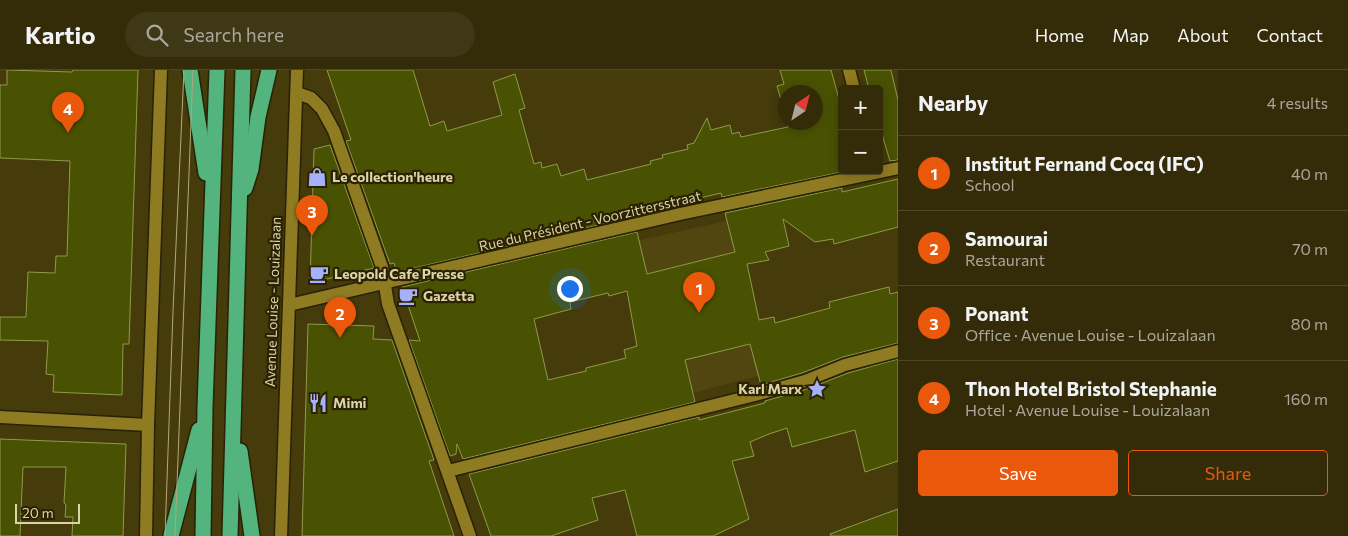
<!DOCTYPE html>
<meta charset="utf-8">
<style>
body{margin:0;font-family:Commissioner,sans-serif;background:#3f3816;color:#f1f3f6}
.controls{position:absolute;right:15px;top:15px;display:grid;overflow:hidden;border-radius:5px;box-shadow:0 2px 12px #0003}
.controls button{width:45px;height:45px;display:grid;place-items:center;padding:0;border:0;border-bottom:1px solid #4e4829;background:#342c08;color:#f1f3f6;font:25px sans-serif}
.compass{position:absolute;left:778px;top:15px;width:45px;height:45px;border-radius:50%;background:#342c08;box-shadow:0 2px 12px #0003;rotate:35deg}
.scale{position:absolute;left:15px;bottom:12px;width:65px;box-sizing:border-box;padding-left:5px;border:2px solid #dcd3aa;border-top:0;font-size:14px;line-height:18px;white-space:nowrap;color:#dcd3aa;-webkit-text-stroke:4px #2a2200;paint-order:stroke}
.you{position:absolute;left:569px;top:218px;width:18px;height:18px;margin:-12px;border:4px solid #fff;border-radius:50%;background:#1a73e8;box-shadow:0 0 0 8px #1a73e833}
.badge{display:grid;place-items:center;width:32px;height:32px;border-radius:50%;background:#ea580c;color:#fff;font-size:16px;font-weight:700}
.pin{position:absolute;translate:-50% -41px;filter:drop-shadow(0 1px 2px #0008)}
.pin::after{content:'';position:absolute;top:26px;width:18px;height:15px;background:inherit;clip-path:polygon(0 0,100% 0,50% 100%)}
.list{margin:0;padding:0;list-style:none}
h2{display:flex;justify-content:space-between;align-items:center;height:65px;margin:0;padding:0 20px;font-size:21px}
h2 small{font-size:16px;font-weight:400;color:#a9a79c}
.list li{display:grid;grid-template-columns:32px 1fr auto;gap:15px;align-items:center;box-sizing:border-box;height:75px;padding:0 20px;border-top:1px solid #4e4829}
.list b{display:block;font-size:19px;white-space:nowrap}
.list p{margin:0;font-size:16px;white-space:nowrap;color:#a9a79c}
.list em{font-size:16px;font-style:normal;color:#a9a79c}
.actions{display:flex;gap:10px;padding:15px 20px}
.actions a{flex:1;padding:11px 0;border:1px solid #ea580c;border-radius:5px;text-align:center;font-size:18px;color:#ea580c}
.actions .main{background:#ea580c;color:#fff}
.icon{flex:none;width:28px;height:28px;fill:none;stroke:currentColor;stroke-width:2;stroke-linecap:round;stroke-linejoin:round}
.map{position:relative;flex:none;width:898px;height:466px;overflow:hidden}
header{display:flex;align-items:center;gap:30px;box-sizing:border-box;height:70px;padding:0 25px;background:#342c08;border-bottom:1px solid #4e4829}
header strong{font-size:24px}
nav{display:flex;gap:28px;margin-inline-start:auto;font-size:18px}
.search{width:350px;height:45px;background:#3f3816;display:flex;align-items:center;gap:12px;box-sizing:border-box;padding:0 18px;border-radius:28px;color:#a9a79c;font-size:19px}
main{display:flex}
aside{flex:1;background:#342c08}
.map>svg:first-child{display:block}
.built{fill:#514610}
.building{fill:#495203;stroke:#8e9b49;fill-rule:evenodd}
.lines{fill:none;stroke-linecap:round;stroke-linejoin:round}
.street-casing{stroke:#282207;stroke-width:15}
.highway-casing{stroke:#282207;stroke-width:18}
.street{stroke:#8f7b21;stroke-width:12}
.highway{stroke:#54b47e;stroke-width:15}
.tram{stroke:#b1a87d;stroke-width:1}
.labels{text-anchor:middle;stroke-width:4.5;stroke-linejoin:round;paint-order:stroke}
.poi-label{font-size:14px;font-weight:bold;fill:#dcd3aa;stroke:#2a2200;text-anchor:start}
.street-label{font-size:14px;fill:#dcd3aa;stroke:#2a2200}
</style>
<header>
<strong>Kartio</strong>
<div class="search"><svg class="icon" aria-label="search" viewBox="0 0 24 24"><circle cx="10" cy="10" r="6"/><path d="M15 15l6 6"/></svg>Search here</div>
<nav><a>Home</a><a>Map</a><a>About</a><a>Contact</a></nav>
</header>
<main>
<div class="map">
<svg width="898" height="466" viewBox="0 0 898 466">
<rect width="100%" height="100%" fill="#453b0b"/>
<path class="built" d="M735 149 772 302 693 323 632 172Z"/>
<g class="building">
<path d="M7 0 72 2 73 0H138L129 274H123L122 325 53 322 54 305 46 304 48 271 0 270V247H26L28 202 55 203 56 186H67L70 91 0 88V15H7Z"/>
<path d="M327 0H413L430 56 444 51 447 61 502 45 493 12 515 4 525 38 519 40 534 94 541 92 542 98 557 94 561 106 584 99 587 110 651 94 650 91 663 88 662 85 688 79 687 75 694 73 707 48 711 60 730 55 732 64 739 62 741 67 788 57 787 52H816V22H786V47L777 16 784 14 780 0H831L842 40V102L722 127 721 123 633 144V147L397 202 394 193 390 194 346 71 351 70Z"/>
<path d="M864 0H891L898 30V90L890 91 879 54V19H869Z"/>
<path d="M330 75 374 198 310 213 314 79Z"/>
<path d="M898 109V157L834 174 833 169 815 172 783 149 789 176 765 182 769 190 747 194 759 250 774 247 775 253 830 238 829 232 889 217 890 224 898 222V273L843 287 802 303 761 315 750 274 685 290 695 332 463 389 457 374 456 384 450 386 409 270 420 271 402 217 637 162 647 204 735 182 725 143 842 118V122ZM627 221 637 276 624 280 626 288 586 298V301L548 310 534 249 571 239 570 232 608 223 609 226Z"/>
<path d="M308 254 374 256 373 269 392 270 434 390 429 391 454 466H302Z"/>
<path d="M898 289V391L865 402 855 360 792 377 787 358 769 364 750 372 754 386 732 391 749 449 713 466H637L625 420 592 428 598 450 551 466H491L469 404 699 347V350L765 333V331L807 319 848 303Z"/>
<path d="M0 369 126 374 123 466H72L73 447H65L66 435 64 433 66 397H23L20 466H0Z"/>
<path d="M898 439V466H831L830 464Z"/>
</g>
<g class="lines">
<g class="street-casing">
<g id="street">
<path d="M849 0 854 19"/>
<path d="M297 23 311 28 322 39 334 61 382 197 388 234 470 466"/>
<path d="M289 235 680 144 898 98"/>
<path d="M0 347 148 355"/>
<path d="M448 401 755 325 805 311 845 295 898 281"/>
<path d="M146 466 148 355 161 0"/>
<path d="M281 466 297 0"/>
</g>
</g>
<g class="highway-casing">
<g id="highway">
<path d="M190 0 206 103"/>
<path d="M245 118 251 99 258 47 269 0"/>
<path d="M240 381 252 466"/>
<path d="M171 466 199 360"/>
<path d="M203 466 205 337 217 0"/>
<path d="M230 466 243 0"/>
</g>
</g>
<use href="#street" class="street"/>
<use href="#highway" class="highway"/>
<g class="tram">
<path d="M165 466 173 241 184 0"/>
<path d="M175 466 193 0"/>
</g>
</g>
<defs>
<g id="shop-bare" transform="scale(1.5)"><path d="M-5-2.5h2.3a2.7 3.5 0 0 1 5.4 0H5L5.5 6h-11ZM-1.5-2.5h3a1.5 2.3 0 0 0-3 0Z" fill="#a5b1fc" stroke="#2a2200" stroke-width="2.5" paint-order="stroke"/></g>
<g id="cafe-bare" transform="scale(1.5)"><path d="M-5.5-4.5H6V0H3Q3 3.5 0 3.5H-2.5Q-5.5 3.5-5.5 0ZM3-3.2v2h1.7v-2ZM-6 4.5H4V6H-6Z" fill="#a5b1fc" stroke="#2a2200" stroke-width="2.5" paint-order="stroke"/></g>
<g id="sight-bare" transform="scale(1.5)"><path d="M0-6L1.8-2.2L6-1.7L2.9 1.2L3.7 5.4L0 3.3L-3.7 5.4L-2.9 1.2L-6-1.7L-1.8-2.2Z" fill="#a5b1fc" stroke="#2a2200" stroke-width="2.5" paint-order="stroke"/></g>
<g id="restaurant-bare" transform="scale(1.5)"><path d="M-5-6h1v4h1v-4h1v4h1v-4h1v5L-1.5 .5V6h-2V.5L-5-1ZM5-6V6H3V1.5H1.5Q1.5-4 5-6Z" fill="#a5b1fc" stroke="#2a2200" stroke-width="2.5" paint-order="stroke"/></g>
</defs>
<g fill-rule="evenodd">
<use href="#shop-bare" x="317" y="107"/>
<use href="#cafe-bare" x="319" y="204"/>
<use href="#cafe-bare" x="408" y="226"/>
<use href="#sight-bare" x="817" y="319"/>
<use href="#restaurant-bare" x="318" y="333"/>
</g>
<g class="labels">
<g class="poi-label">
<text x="332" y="112">Le collection'heure</text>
<text x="334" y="209">Leopold Cafe Presse</text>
<text x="423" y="231">Gazetta</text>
<text x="802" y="324" text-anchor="end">Karl Marx</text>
<text x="333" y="338">Mimi</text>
</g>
<g class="street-label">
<text transform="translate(590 151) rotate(-13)" y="5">Rue du Président - Voorzittersstraat</text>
<text transform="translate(273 232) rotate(-88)" y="5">Avenue Louise - Louizalaan</text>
</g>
</g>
</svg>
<div class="controls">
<button>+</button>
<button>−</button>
</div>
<svg class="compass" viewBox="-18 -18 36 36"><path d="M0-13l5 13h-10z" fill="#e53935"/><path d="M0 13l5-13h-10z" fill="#a9a79c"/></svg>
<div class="scale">20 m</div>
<div class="you"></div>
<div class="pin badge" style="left:699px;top:243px">1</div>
<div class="pin badge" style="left:340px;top:268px">2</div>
<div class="pin badge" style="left:312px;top:166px">3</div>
<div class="pin badge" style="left:68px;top:63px">4</div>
</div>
<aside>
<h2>Nearby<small>4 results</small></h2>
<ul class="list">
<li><span class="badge">1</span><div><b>Institut Fernand Cocq (IFC)</b><p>School</p></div><em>40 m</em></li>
<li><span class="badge">2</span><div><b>Samourai</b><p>Restaurant</p></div><em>70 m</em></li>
<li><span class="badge">3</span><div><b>Ponant</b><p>Office · Avenue Louise - Louizalaan</p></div><em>80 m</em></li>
<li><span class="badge">4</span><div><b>Thon Hotel Bristol Stephanie</b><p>Hotel · Avenue Louise - Louizalaan</p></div><em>160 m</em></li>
</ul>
<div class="actions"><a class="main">Save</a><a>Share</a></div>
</aside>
</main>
